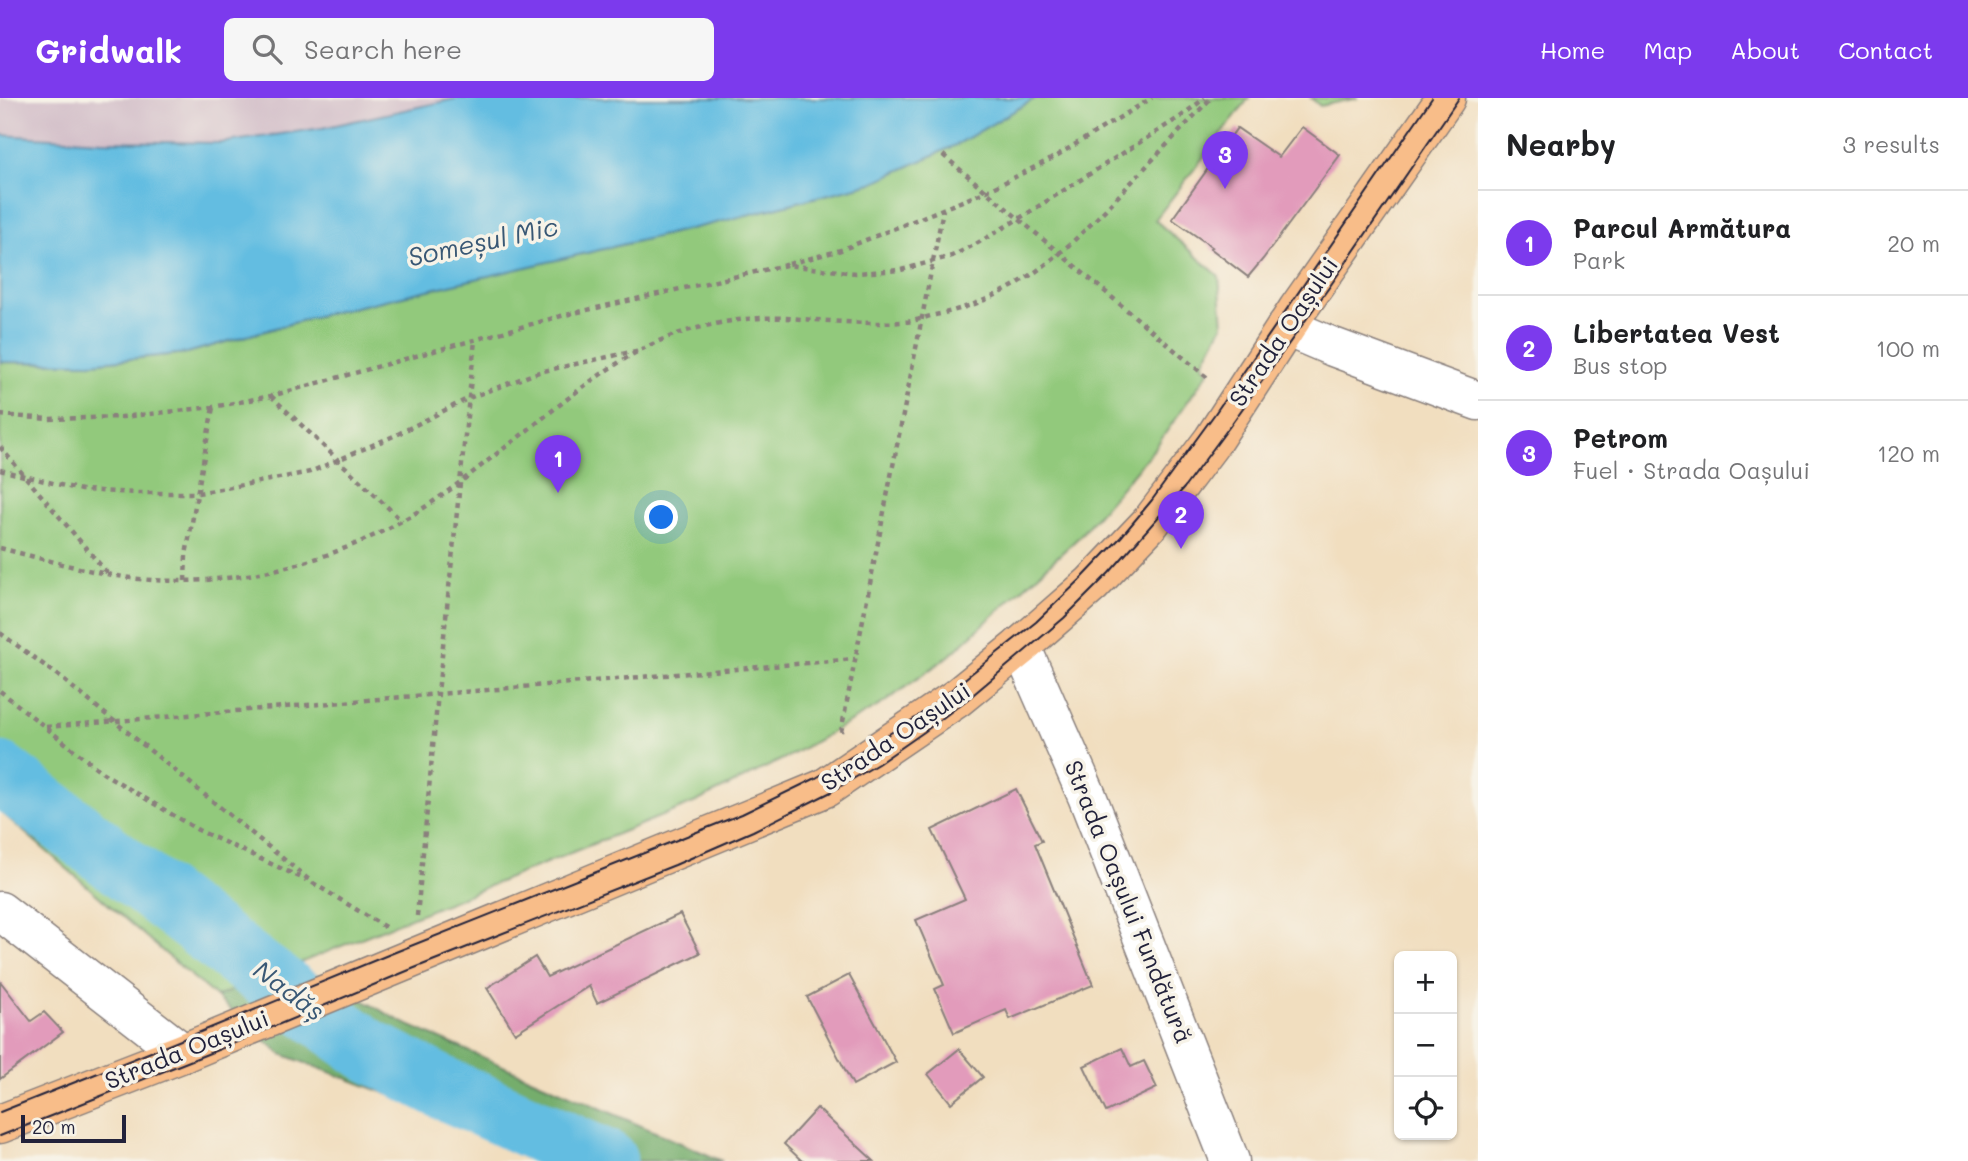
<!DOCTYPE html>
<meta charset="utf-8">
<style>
body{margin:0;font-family:Mali,sans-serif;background:#f6f6f6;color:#202124}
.controls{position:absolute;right:21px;bottom:21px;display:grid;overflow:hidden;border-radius:10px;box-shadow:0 2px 5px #0004}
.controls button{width:63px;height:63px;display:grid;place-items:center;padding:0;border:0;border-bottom:2px solid #e0e0e0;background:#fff;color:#202124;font:35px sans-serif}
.scale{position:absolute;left:21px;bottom:18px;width:105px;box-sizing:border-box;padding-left:7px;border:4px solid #22223b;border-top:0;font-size:19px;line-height:24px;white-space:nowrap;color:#22223b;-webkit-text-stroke:5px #f7f3e8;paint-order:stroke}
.you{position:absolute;left:662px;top:420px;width:24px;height:24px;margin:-18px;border:5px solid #fff;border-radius:50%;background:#1a73e8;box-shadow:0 0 0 10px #1a73e833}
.badge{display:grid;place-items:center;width:46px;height:46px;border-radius:50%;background:#7c3aed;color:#fff;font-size:23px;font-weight:700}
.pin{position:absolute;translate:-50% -58px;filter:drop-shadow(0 2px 4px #0008)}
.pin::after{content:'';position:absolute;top:37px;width:24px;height:21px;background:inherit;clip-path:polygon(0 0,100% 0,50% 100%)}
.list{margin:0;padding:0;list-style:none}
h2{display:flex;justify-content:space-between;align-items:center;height:91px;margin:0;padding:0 28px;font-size:30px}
h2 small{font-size:23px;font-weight:400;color:#757577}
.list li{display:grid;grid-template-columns:46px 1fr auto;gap:21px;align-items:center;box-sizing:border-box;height:105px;padding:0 28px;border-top:2px solid #e0e0e0}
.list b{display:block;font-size:26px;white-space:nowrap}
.list p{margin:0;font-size:23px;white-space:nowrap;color:#757577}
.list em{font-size:23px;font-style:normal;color:#757577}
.icon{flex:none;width:38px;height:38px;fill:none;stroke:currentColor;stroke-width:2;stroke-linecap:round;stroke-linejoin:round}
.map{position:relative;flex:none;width:1478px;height:1063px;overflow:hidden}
header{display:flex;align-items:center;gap:42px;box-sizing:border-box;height:98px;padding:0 35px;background:#7c3aed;color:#fff}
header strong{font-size:33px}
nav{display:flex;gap:38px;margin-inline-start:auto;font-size:24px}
.search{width:490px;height:63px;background:#f6f6f6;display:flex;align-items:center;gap:18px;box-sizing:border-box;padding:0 24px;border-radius:10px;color:#757577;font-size:26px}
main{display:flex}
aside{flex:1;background:#fff}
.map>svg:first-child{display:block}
.industrial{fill:#d2bdc8}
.green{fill:#92c97c;stroke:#5a765c;stroke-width:2}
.forest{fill:#75ad6c;stroke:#4c6854;stroke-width:2}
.water{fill:#63bde1;stroke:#42708e;stroke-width:2}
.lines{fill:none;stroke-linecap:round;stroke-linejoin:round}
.river{stroke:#63bde1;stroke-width:63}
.building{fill:#e29bbb}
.minor-casing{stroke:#8a807d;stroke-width:41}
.major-casing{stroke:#8a807d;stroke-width:41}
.path{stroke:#8a807d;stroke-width:4.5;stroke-dasharray:5 5;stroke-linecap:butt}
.minor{stroke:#fff;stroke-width:38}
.major{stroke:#f8bd89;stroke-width:38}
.tram{stroke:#22223b;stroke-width:2}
.labels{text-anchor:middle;stroke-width:7;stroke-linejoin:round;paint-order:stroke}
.street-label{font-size:24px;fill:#22223b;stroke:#f7f3e8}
.water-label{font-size:26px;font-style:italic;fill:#395875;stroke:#f7f3e8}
</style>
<header>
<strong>Gridwalk</strong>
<div class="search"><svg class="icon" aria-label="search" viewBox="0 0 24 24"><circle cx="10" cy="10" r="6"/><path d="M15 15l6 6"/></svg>Search here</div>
<nav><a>Home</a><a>Map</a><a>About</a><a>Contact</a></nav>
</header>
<main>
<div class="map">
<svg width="1478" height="1063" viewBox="0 0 1478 1063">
<rect width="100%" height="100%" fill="#f7f3e8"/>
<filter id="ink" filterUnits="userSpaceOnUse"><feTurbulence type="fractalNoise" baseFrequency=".0143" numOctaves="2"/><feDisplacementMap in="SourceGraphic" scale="14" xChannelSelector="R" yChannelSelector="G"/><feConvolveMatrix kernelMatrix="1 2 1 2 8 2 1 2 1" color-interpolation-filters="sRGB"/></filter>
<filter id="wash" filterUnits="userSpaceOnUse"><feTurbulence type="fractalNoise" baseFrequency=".00686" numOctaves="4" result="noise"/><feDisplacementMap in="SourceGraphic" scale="28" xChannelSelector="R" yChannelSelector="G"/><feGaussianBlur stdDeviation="1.57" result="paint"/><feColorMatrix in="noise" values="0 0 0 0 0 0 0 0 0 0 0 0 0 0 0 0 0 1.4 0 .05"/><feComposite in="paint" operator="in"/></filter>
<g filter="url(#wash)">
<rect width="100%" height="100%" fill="#f1debf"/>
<path class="industrial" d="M0 0H459L322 30 220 45 102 43 0 37Z"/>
<g class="green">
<path d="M1036 0H1249L1155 122 1219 178 1223 227 1202 266 1209 273 1155 350 1078 440 949 558 882 606 791 657 696 704 216 899 0 713V264L91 265 187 255 321 217 592 153 956 47Z"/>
<path d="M1311 0H1358L1320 8Z"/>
</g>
<path class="forest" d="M296 865 404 925 722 1063H563L532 1050 281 956 216 899Z"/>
<path class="water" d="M459 0H1036L956 47 872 85 720 124 321 217 187 255 91 265 0 264V37L102 43 220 45 322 30Z"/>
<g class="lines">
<path class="river" d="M0 675 256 871 367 951 443 990 606 1063"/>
</g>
<g id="blocks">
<g class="building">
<path d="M1302 29 1340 57 1263 161 1248 179 1210 150 1212 149 1172 121 1237 30 1279 59Z"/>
<path d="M1016 691 1042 743 1035 746 1093 887 1010 921 1006 912 954 935 935 891 944 887 916 822 965 801 932 732Z"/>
<path d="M680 816 700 855 597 905 589 888 515 935 487 890 535 859 547 879Z"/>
<path d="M849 877 896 964 853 987 807 899Z"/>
<path d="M0 883 31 923 44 914 63 934 0 981Z"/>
<path d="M1122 950 1131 969 1144 963 1157 990 1106 1014 1084 968Z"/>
<path d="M959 951 983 979 951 1005 928 976Z"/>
<path d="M817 1010 874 1063H802L784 1046Z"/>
</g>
</g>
</g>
<g filter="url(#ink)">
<use href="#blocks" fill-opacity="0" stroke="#8a807d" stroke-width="2"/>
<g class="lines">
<g class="minor-casing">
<g id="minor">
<path d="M1286 229 1333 249 1478 303"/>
<path d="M1021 548 1087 698 1230 1063"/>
<path d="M0 813 183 955"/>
</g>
</g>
<g class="major-casing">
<path id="major" d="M0 1026 183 955 825 690 957 600 1021 548 1092 486 1151 424 1213 342 1298 211 1446 0"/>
</g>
<g class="path">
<path d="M943 57 1210 282"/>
<path d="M789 166 841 152 987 93 1051 61 1152 0"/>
<path d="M271 298 402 423"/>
<path d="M0 317 49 321 122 319 213 309 271 298 561 218 786 167 856 175 901 172 952 158 976 146 1020 120 1180 19 1205 0"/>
<path d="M0 349 108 476"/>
<path d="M0 372 81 392 138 395H198L248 386 310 374 396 337 469 300 539 274 640 252"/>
<path d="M0 450C35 459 71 469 107 476 204 496 320 471 405 421 443 400 476 371 511 345 562 306 616 257 677 236 711 225 749 218 785 220 824 222 863 227 902 224 913 224 925 219 935 217 1022 199 1068 151 1126 90 1154 60 1183 30 1211 0"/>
<path d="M185 483 186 457 213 309"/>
<path d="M0 535 55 575 313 785 385 829"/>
<path d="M0 593 103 675 198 732 306 782"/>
<path d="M46 629 855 561"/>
<path d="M841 634 943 112"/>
<path d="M417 818 438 595 475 242"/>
</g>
<use href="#minor" class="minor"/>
<use href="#major" class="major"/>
<g class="tram">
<path d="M0 1014 171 946 388 857 742 716 816 680 917 619 1036 524 1082 480 1121 439 1152 402 1214 317 1432 0"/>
<path d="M0 1038 220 951 407 873 675 767 753 733 831 694 878 666 924 634 968 601 1064 520 1109 475 1184 390 1230 328 1330 188 1459 0"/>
</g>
</g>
</g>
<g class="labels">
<g class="street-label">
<text transform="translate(1284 234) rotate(-56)" y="8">Strada Oașului</text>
<text transform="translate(896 639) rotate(-34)" y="8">Strada Oașului</text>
<text transform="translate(1128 804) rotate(68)" y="8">Strada Oașului Fundătură</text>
<text transform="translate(187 952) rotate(-22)" y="8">Strada Oașului</text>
</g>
<g class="water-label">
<text transform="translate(483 144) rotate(-12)" y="9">Someșul Mic</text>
<text transform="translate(289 893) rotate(37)" y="9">Nadăș</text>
</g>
</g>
</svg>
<div class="controls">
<button>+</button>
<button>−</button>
<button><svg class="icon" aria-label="locate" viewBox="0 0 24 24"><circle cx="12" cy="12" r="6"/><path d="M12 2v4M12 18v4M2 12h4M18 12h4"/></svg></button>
</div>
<div class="scale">20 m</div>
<div class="you"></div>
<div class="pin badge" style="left:558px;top:395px">1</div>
<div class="pin badge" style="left:1181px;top:451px">2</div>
<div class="pin badge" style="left:1225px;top:91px">3</div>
</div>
<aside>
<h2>Nearby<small>3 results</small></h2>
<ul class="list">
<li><span class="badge">1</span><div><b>Parcul Armătura</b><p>Park</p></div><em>20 m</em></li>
<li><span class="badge">2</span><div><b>Libertatea Vest</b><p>Bus stop</p></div><em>100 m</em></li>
<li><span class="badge">3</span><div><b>Petrom</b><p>Fuel · Strada Oașului</p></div><em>120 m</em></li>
</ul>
</aside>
</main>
